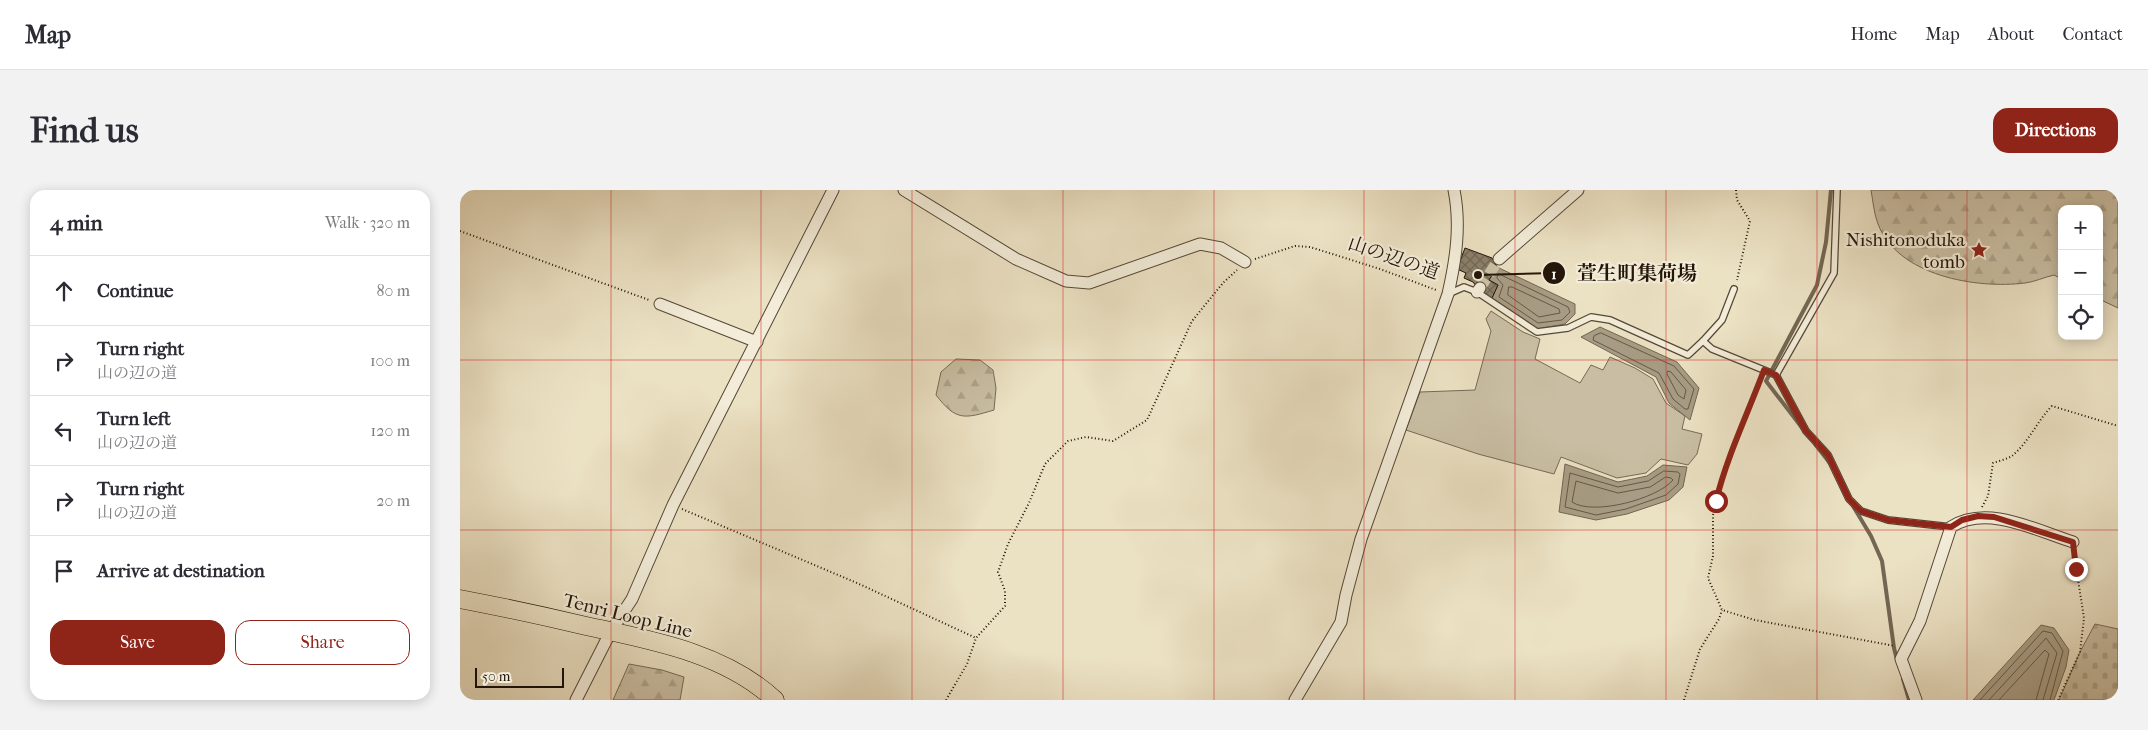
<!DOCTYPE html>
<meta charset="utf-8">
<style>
body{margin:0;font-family:"IM FELL French Canon","Noto Serif JP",serif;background:#f2f2f3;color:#2b2b33}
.controls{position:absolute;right:15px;top:15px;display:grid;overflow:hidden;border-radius:10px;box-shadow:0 2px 12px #0003}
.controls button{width:45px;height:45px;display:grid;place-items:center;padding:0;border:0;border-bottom:1px solid #e1e1e2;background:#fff;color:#2b2b33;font:25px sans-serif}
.scale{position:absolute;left:15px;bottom:12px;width:89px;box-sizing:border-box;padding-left:5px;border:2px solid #241509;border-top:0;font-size:14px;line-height:18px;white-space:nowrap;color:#241509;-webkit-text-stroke:4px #f2ecd8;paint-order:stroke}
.stop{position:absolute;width:15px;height:15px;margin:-11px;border:4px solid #8f2418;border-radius:50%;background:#fff}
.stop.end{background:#8f2418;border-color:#fff;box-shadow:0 1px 5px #0008}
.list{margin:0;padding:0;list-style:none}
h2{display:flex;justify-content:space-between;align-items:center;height:65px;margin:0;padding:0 20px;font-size:21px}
h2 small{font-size:16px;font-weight:400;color:#7c7c81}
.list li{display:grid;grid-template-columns:32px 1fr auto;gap:15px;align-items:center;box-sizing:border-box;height:70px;padding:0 20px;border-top:1px solid #e1e1e2}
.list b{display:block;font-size:19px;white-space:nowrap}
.list p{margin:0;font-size:16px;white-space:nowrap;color:#7c7c81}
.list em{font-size:16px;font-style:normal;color:#7c7c81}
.actions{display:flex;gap:10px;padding:15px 20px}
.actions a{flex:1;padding:11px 0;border:1px solid #8f2418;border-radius:15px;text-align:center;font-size:18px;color:#8f2418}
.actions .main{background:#8f2418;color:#fff}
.icon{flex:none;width:28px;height:28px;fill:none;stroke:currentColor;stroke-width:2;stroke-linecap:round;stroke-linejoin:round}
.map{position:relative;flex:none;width:1658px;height:510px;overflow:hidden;border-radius:15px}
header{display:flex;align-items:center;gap:30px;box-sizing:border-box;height:70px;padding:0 25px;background:#fff;border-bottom:1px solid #e1e1e2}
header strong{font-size:24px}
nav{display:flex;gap:28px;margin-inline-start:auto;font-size:18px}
.intro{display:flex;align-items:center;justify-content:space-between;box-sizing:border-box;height:120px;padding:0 30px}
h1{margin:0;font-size:35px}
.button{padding:12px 22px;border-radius:15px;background:#8f2418;color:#fff;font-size:18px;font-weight:700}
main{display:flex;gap:30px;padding:0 30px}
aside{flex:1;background:#fff;border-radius:15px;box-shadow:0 2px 12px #0003}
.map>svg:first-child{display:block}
.green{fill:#c9bea3;stroke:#766a56}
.forest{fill:url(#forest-firs);stroke:#766a56}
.cemetery{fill:url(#cemetery-stones);stroke:#766a56}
.water{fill:#a79c84;stroke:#736653}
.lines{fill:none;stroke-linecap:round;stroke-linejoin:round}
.shore{stroke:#665846;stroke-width:1}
.stream{stroke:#736653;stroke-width:4}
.building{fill:url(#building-cross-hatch);stroke:#241509}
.street-tunnel{stroke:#cdc2a7;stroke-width:11;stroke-dasharray:11 5.5;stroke-linecap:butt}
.lane-casing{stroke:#564838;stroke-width:8}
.street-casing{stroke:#564838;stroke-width:13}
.primary-casing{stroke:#241509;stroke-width:19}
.path{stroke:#241509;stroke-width:2;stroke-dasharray:1 2.5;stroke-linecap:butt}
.lane{stroke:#f2ecd8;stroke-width:5.5}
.street{stroke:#f2ecd8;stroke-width:11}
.primary{stroke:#ebe1c3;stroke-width:18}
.route{stroke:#8f2418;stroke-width:6}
.grid{fill:none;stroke:#d62828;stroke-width:1;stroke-opacity:0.55}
.labels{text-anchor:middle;stroke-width:4.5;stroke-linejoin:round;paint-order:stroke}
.poi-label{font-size:19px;fill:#241509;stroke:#f2ecd8;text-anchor:end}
.street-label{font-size:19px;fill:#241509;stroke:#f2ecd8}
.leader{fill:none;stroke:#241509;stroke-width:2}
.callout-dot{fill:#241509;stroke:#f2ecd8;stroke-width:2}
.mark-label{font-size:15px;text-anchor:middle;font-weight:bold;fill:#fff}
.callout-label{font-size:20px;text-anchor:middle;font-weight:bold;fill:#241509;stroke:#f2ecd8;stroke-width:4.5;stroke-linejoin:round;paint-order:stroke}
</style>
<header>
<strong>Map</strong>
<nav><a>Home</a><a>Map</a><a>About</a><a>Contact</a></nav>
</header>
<div class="intro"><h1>Find us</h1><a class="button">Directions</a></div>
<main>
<aside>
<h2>4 min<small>Walk · 320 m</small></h2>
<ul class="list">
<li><svg class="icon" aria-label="ahead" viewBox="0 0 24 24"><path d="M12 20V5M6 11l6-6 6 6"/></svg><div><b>Continue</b></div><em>80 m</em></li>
<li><svg class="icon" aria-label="right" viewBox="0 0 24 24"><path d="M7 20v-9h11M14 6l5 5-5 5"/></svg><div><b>Turn right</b><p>山の辺の道</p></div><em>100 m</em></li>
<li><svg class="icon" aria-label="left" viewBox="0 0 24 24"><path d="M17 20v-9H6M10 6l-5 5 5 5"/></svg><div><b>Turn left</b><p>山の辺の道</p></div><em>120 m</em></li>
<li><svg class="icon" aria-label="right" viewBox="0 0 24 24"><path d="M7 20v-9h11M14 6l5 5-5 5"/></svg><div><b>Turn right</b><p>山の辺の道</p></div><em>20 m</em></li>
<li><svg class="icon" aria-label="arrive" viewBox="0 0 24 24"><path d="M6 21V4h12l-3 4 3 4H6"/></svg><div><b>Arrive at destination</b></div></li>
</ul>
<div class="actions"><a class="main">Save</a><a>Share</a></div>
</aside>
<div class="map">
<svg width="1658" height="510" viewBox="0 0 1658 510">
<defs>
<pattern id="forest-firs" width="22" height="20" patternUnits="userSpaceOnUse" patternTransform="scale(1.25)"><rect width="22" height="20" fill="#c9bea3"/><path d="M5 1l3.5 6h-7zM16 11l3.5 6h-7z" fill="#aca28b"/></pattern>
<pattern id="cemetery-stones" width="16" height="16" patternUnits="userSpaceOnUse" patternTransform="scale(1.25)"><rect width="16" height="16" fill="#c9bea3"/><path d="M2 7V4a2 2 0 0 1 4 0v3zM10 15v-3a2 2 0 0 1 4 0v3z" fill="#aca28b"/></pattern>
<pattern id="building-cross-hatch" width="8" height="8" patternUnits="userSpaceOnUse" patternTransform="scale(1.25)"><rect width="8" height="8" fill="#8b7f6a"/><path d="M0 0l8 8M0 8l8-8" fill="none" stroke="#716755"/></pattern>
</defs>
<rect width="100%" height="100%" fill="#ebe1c3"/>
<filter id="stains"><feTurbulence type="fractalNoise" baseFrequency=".004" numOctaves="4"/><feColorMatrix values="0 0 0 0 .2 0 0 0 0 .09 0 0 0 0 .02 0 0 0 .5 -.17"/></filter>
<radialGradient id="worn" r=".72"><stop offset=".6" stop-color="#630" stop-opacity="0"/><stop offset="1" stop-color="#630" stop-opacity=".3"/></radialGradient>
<path class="green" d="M1031 121 1063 142 1080 149 1075 169 1120 193 1131 175 1143 180 1150 167 1175 178 1193 189 1206 213 1225 226 1222 239 1242 244 1237 264 1228 275 1201 269 1186 283 1157 288 1101 267 1094 284 1018 264 946 240 960 202 1015 200 1031 141 1026 129Z"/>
<g class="forest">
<path d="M1411 0H1658V118L1639 109V19H1602V89L1594 85C1585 87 1574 92 1565 93 1516 99 1438 86 1418 34 1414 24 1413 11 1411 0Z"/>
<path d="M496 169 520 170 533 180 536 198 534 220C504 229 496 231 476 205L481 182Z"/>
<path d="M169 474 202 480 224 487 220 510H153Z"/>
</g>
<path class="cemetery" d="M1635 434 1658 439V510H1599L1620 462Z"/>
<g class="water">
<path d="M1037 77 1115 114V124L1105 134 1077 139 1032 108 1038 95 1029 90Z"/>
<path d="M1140 137 1217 172 1239 198 1230 230 1209 213 1196 187 1121 147Z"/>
<path d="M1105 274 1158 292 1187 286 1203 275 1227 277 1223 297 1209 310 1167 324 1136 330 1099 322Z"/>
<path d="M1581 435 1594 438 1609 460 1606 477 1594 510H1513Z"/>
</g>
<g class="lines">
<g class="shore">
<path d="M1039 84 1108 117 1110 122 1102 130 1078 133 1039 107 1043 95 1037 88Z"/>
<path d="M1049 97H1052L1099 119 1100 123 1079 127 1048 105Z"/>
<path d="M1141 143 1214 176 1234 199 1228 219H1225L1213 209 1199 183 1133 150 1134 146Z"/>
<path d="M1208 181 1211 182 1226 200 1224 209 1218 205 1207 184Z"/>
<path d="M1204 281 1218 282 1220 284 1218 294 1206 305 1166 319 1136 325 1105 317 1110 283 1158 297 1188 291Z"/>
<path d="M1206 287 1211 288 1213 290C1197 309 1133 326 1112 312L1116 291 1158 303 1190 297Z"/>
<path d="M1520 510 1583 441 1592 443 1603 461 1590 510"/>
<path d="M1529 510 1586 448 1597 463 1583 510"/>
<path d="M1539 510 1585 460 1589 464 1576 510"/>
</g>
<g class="stream">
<path d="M0 7 3 0"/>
<path d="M1343 239 1306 191 1357 95 1366 52 1371 0"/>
<path d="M1355 254 1369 272"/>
<path d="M1393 316 1411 346 1422 371 1434 458 1437 470"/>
<path d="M1443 489 1449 510"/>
</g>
</g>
<path class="building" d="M1005 58 1032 68 1037 77 1029 90 1038 95 1032 108 1021 102 1013 92 1004 88 1006 83 997 79Z"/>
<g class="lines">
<path class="street-tunnel" d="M1020 98 1039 69"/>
<g class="lane-casing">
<g id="lane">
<path d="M988 104 1004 97 1017 102 1077 142 1108 138 1131 127 1150 130 1228 165 1243 151 1252 159 1316 185 1346 241 1368 265 1389 309 1401 321 1428 330 1491 337"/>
<path d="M1243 151 1262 130 1274 99"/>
<path d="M1316 185 1374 83 1377 0"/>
</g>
</g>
<g class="street-casing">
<g id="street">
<path d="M444 0 556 69 606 91 629 93 740 54 761 58 785 72"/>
<path d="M1039 69 1118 0"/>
<path d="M1017 102 1020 98"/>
<path d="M200 114 297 152"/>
<path d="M116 510 151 441 172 409 213 315 373 0"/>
<path d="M835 510 881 432 886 405 901 349 988 104C996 69 1001 35 994 0"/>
<path d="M1456 510 1441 469 1460 431 1491 337C1527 314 1575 340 1613 352"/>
</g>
</g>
<g class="primary-casing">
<path id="primary" d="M0 409C42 417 84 426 126 436 191 450 265 463 315 510"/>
</g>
<g class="path">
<path d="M1276 0 1277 10 1290 31 1277 90"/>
<path d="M0 41 189 110"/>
<path d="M795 69 835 56 850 57 920 79 976 100"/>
<path d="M1301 189 1262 286 1253 325V366L1248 388 1262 420 1295 430 1435 456"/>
<path d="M1522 317 1528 306 1533 273C1539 271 1547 269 1552 266 1569 252 1577 231 1592 216L1658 236"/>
<path d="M222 319 397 393 516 448"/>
<path d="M486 510 507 474 516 448 545 416V401L538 382 548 354 569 313 585 274 608 251 626 247 653 251 687 230 732 131 763 93 777 80"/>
<path d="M1224 510 1240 459 1259 429 1262 420"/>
<path d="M1598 510 1620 462 1624 428 1614 364"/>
</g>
<use href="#lane" class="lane"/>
<use href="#street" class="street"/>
<use href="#primary" class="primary"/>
</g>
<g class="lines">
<path class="route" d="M1256 311C1267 266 1288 223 1304 180L1316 185 1346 241 1368 265 1389 309 1401 321 1428 330 1491 337 1502 330 1518 326 1534 327 1613 352 1616 379"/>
</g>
<path class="grid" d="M151 0V510M301 0V510M452 0V510M603 0V510M754 0V510M904 0V510M1055 0V510M1206 0V510M1357 0V510M1507 0V510M0 170H1658M0 340H1658"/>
<defs>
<g id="sight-bare" transform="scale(1.35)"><path d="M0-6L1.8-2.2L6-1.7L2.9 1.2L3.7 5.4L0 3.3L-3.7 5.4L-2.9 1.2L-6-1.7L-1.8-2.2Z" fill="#8f2418" stroke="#f2ecd8" stroke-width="2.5" paint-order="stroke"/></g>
</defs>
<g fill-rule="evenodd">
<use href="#sight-bare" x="1519" y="60"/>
</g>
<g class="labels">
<g class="poi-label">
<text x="1505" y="56">Nishitonoduka<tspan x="1505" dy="22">tomb</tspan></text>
</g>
<g class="street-label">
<text transform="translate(934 67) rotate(19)" y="7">山の辺の道</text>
<text transform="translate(168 425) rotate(14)" y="7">Tenri Loop Line</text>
</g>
</g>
<path class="leader" d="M1018 85L1094 83"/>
<g class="callout-dot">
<circle cx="1018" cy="85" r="5"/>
<circle cx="1094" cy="83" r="12"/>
</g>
<g class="mark-label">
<text x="1094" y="89">1</text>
</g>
<g class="callout-label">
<text x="1177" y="90">萱生町集荷場</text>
</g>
<rect width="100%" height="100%" filter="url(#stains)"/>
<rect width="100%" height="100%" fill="url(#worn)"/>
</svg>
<div class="controls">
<button>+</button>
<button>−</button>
<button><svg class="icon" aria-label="locate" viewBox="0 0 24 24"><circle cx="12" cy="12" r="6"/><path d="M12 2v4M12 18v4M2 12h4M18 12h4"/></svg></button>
</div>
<div class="scale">50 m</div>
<div class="stop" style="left:1256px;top:311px"></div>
<div class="stop end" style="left:1616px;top:379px"></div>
</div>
</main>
